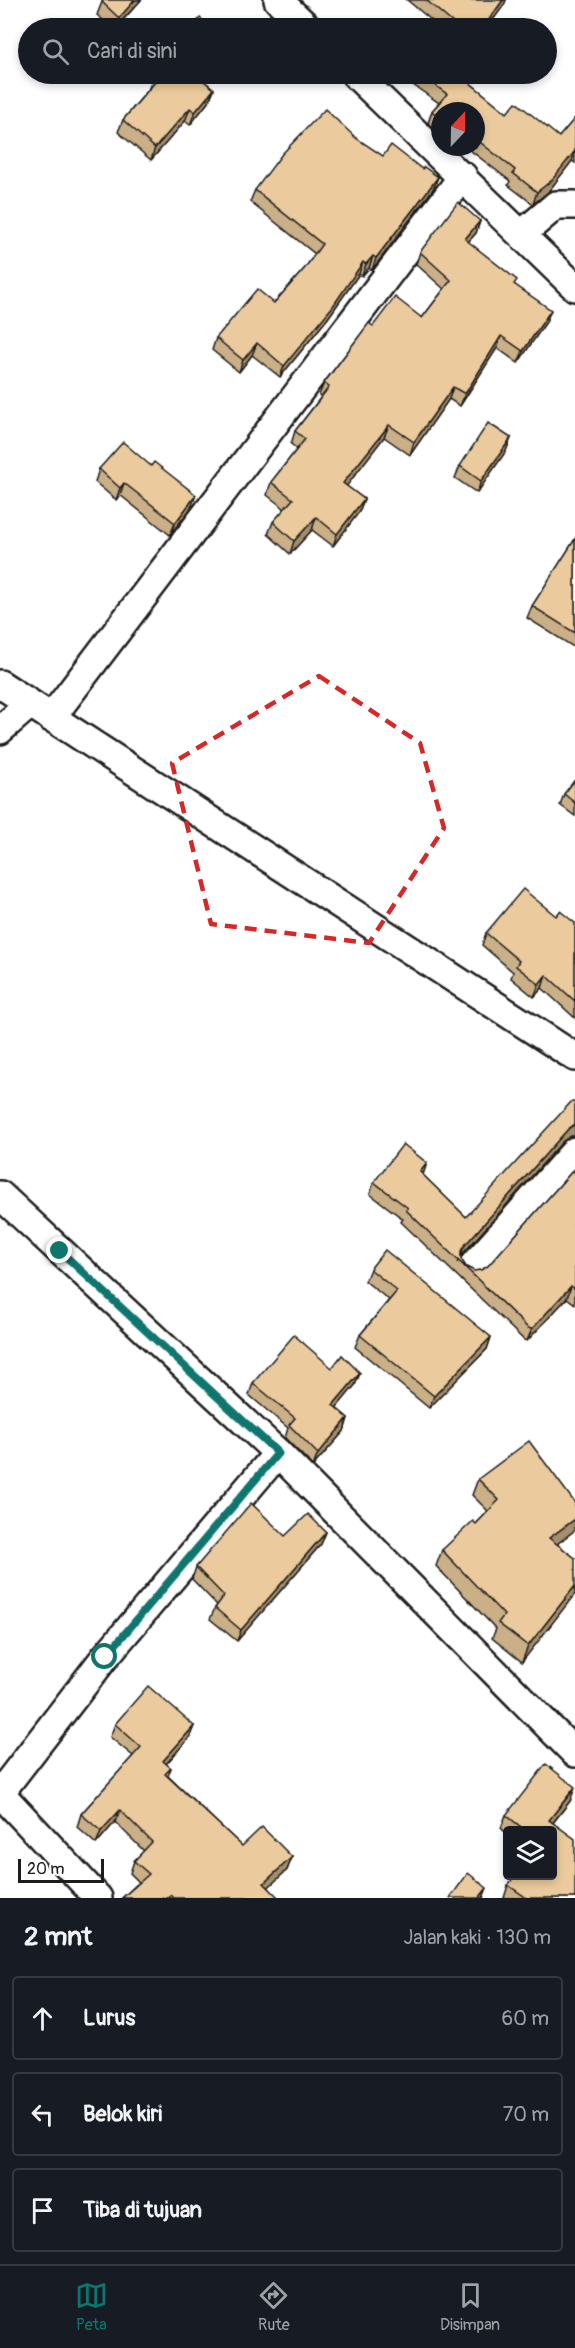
<!DOCTYPE html>
<html lang="id">
<meta charset="utf-8">
<style>
body{margin:0;font-family:Pangolin,sans-serif;background:#242831;color:#f1f3f6}
.controls{position:absolute;right:18px;bottom:18px;display:grid;overflow:hidden;border-radius:6px;box-shadow:0 3px 9px #0003}
.controls button{width:54px;height:54px;display:grid;place-items:center;padding:0;border:0;border-bottom:2px solid #363941;background:#171b24;color:#f1f3f6;font:30px sans-serif}
.compass{position:absolute;left:431px;top:102px;width:54px;height:54px;border-radius:50%;background:#171b24;box-shadow:0 3px 9px #0003;rotate:22deg}
.scale{position:absolute;left:18px;bottom:15px;width:86px;box-sizing:border-box;padding-left:6px;border:3px solid #1c1c1c;border-top:0;font-size:16px;line-height:21px;white-space:nowrap;color:#1c1c1c;-webkit-text-stroke:4px #fff;paint-order:stroke}
.stop{position:absolute;width:18px;height:18px;margin:-14px;border:4px solid #0f766e;border-radius:50%;background:#fff}
.stop.end{background:#0f766e;border-color:#fff;box-shadow:0 2px 6px #0008}
.list{margin:0;padding:0;list-style:none}
h2{display:flex;justify-content:space-between;align-items:center;height:78px;margin:0;padding:0 24px;font-size:26px}
h2 small{font-size:20px;font-weight:400;color:#9ea1a6}
.list li{display:grid;grid-template-columns:39px 1fr auto;gap:18px;align-items:center;box-sizing:border-box;height:84px;margin:0 12px 12px;padding:0 12px;border:2px solid #363941;border-radius:6px}
.list b{display:block;font-size:22px;white-space:nowrap}
.list em{font-size:20px;font-style:normal;color:#9ea1a6}
.icon{flex:none;width:33px;height:33px;fill:none;stroke:currentColor;stroke-width:2;stroke-linecap:round;stroke-linejoin:round}
.map{position:relative;flex:none;width:575px;height:1898px;overflow:hidden}
.search{position:absolute;background:#171b24;box-shadow:0 3px 9px #0003;left:18px;right:18px;top:18px;height:66px;display:flex;align-items:center;gap:15px;box-sizing:border-box;padding:0 21px;border-radius:33px;color:#9ea1a6;font-size:22px}
.sheet{height:366px;background:#171b24}
nav{display:flex;justify-content:space-around;align-items:center;box-sizing:border-box;height:84px;border-top:2px solid #363941;background:#171b24;font-size:16px;color:#9ea1a6}
nav a{display:grid;justify-items:center;gap:3px}
nav .on{color:#0f766e}
.map>svg:first-child{display:block}
.lines{fill:none;stroke-linecap:round;stroke-linejoin:round}
.street-casing{stroke:#1c1c1c;stroke-width:32}
.street{stroke:#fff;stroke-width:27}
.wall{fill:#caaf87;stroke:#1c1c1c;stroke-width:1.5}
.shaded-wall{fill:#a48e6e;stroke:#1c1c1c;stroke-width:1.5}
.building{fill:#ebcb9d;stroke:#1c1c1c;stroke-width:1.5}
.route{stroke:#0f766e;stroke-width:8}
.marked{fill:none;stroke:#d62828;stroke-width:4.5;stroke-dasharray:12 8;stroke-linejoin:round}
</style>
<div class="map">
<svg width="575" height="1898" viewBox="0 0 575 1898">
<rect width="100%" height="100%" fill="#fff"/>
<filter id="ink" filterUnits="userSpaceOnUse"><feTurbulence type="fractalNoise" baseFrequency=".0167" numOctaves="2"/><feDisplacementMap in="SourceGraphic" scale="12" xChannelSelector="R" yChannelSelector="G"/><feConvolveMatrix kernelMatrix="1 2 1 2 8 2 1 2 1" color-interpolation-filters="sRGB"/></filter>
<g filter="url(#ink)">
<g class="lines">
<g class="street-casing">
<g id="street">
<path d="M278 0 308 28"/>
<path d="M355 74 575 287"/>
<path d="M522 234 556 205H575"/>
<path d="M0 684 575 1057"/>
<path d="M51 718 463 176"/>
<path d="M0 730 30 704"/>
<path d="M0 1195 278 1453 575 1753"/>
<path d="M472 1267 575 1151"/>
<path d="M0 1793 105 1657 278 1453"/>
<path d="M0 1793 98 1898"/>
</g>
</g>
<use href="#street" class="street"/>
</g>
<g class="wall">
<path d="M104 0H141L116 28H113L97 15 102 2Z"/>
<path d="M407 0H506L504 5 487 28H441Z"/>
<path d="M156 74H200L198 76 214 89 209 101 190 125 185 121 151 160 118 132 123 120 148 90 153 78Z"/>
<path d="M417 74H459L507 113 559 137 575 118V163L572 161 548 192 533 204 508 185 510 181 466 147H476V111H440V134L428 123 432 111 439 103 413 85Z"/>
<path d="M356 138 383 156 422 169 438 177 433 189 372 270 369 268 362 276 359 274 328 318 280 377 252 355 239 372 212 350 216 338 274 303 305 268 315 254 250 202 255 190Z"/>
<path d="M480 221 476 233 468 242 515 285 546 322 518 363 497 348 460 406 449 399 410 455 384 437 346 486 364 499 359 512 333 546 312 530 290 554 268 534 273 522 285 509 267 495 271 482 297 449 291 444 295 431 321 397 319 395 324 383 373 326 422 318 444 289 416 264 420 252Z"/>
<path d="M511 438 506 451 477 493 455 478 460 466Z"/>
<path d="M99 469 191 508 170 535 120 495 116 500 95 482Z"/>
<path d="M575 539V648L527 618 532 606Z"/>
<path d="M575 780V816L560 805 564 794Z"/>
<path d="M556 916 575 923V1018L542 988 534 997 511 978 513 972 482 945 486 933Z"/>
<path d="M575 1103V1136H571L563 1141 461 1255V1259L466 1267 474 1271 481 1270 488 1266 575 1168V1304L567 1298 527 1341 524 1340 401 1222 403 1219 370 1194 374 1182 423 1175 466 1217Z"/>
<path d="M370 1269 491 1337 487 1349 429 1408 355 1347 360 1335 389 1300 365 1281Z"/>
<path d="M332 1368 360 1373 355 1385 336 1408 348 1418 344 1431 313 1466 285 1438 288 1428 249 1395 253 1383Z"/>
<path d="M478 1479 575 1503V1530L557 1544 575 1558 522 1662 492 1638 496 1629 436 1566 442 1550 476 1524 488 1511 472 1495Z"/>
<path d="M326 1532 321 1544 237 1641 210 1619 215 1608 217 1605 192 1579 196 1567 285 1536Z"/>
<path d="M115 1724 194 1726 189 1738 166 1764 171 1768 168 1776 242 1846 292 1857 287 1870 268 1887 277 1898H122L139 1882 130 1873 134 1861 144 1851 115 1822 96 1844 77 1827 81 1814 133 1756 110 1737Z"/>
<path d="M570 1801 553 1823 575 1898H504L508 1885 552 1830H507V1834L501 1828 506 1815Z"/>
</g>
<g class="shaded-wall">
<path d="M135 0H141L115 28 119 18Z"/>
<path d="M503 0H506L504 5 487 28H483Z"/>
<path d="M214 89 209 101 190 125 195 112Z"/>
<path d="M190 108 185 121 151 160 155 148Z"/>
<path d="M575 151 572 161 548 192 533 204 537 192Z"/>
<path d="M438 177 433 189 372 270 376 258Z"/>
<path d="M480 221 476 233 460 251 465 239Z"/>
<path d="M373 256 369 268 362 276 366 264Z"/>
<path d="M363 262 359 274 328 318 280 377 284 366Z"/>
<path d="M551 310 546 322 518 363 523 351Z"/>
<path d="M501 336 497 348 460 406 465 394Z"/>
<path d="M257 343 252 355 239 372 243 360Z"/>
<path d="M453 387 449 399 410 455 414 442Z"/>
<path d="M389 425 384 437 339 496 343 483Z"/>
<path d="M511 438 506 451 477 493 481 481Z"/>
<path d="M124 483 120 495 116 500 120 488Z"/>
<path d="M196 495 191 508 170 535 175 523Z"/>
<path d="M364 499 359 512 333 546 337 534Z"/>
<path d="M316 517 312 530 290 554 294 541Z"/>
<path d="M546 975 542 988 534 997 539 984Z"/>
<path d="M575 1124V1136H571L563 1141 460 1257 457 1263 465 1245 568 1129Z"/>
<path d="M427 1163 423 1175 420 1172Z"/>
<path d="M571 1286 567 1298 527 1341 532 1329Z"/>
<path d="M491 1337 487 1349 429 1408 434 1396Z"/>
<path d="M360 1373 355 1385 328 1418 333 1405Z"/>
<path d="M348 1418 344 1431 313 1466 318 1454Z"/>
<path d="M575 1519V1530L544 1554 549 1538Z"/>
<path d="M326 1532 321 1544 237 1641 241 1630Z"/>
<path d="M575 1586V1594L522 1662 528 1646Z"/>
<path d="M194 1726 189 1738 158 1773 163 1761Z"/>
<path d="M575 1788 570 1801 547 1830 549 1820Z"/>
<path d="M120 1810 115 1822 96 1844 101 1831Z"/>
<path d="M292 1857 287 1870 259 1896 264 1883Z"/>
<path d="M487 1888 483 1898H479Z"/>
</g>
<g class="building">
<path d="M104 0H135L119 18 102 2Z"/>
<path d="M426 0H503L483 28H449L453 23Z"/>
<path d="M200 18 212 28H191Z"/>
<path d="M156 74H195L214 89 195 112 190 108 155 148 123 120 156 81 153 78Z"/>
<path d="M419 74H459L507 113 516 102 559 137 575 118V151L552 180 537 192 513 173 515 170 476 139V111H440V118L432 111 447 94Z"/>
<path d="M325 109 356 138 383 156 391 145 422 169 424 167 438 177 376 258 373 256 366 264 363 262 333 306 284 366 257 343 243 360 216 338 257 289 274 303 305 268 322 244 255 190 282 154Z"/>
<path d="M458 202 480 221 465 239 517 280 514 284 551 310 523 351 501 336 465 394 453 387 414 442 389 425 343 483 364 499 337 534 316 517 294 541 273 522 293 499 271 482 305 439 295 431 329 387 324 383 369 323 373 326 395 297 422 318 451 280 420 252Z"/>
<path d="M488 423 511 438 481 481 460 466Z"/>
<path d="M123 442 151 466 154 462 196 495 175 523 124 483 120 488 99 469Z"/>
<path d="M575 539V633L532 606Z"/>
<path d="M575 780V803L564 794Z"/>
<path d="M523 889 556 916 560 911 575 923V1001L546 975 539 984 516 966 519 961 486 933Z"/>
<path d="M572 1101 575 1103V1124L568 1129 465 1245 461 1251V1259L466 1267 474 1271 481 1270 488 1266 575 1168V1224L574 1225H575V1289L571 1286 532 1329 528 1328 406 1210 408 1208 374 1182 403 1144 427 1163 420 1172 466 1217Z"/>
<path d="M385 1250 491 1337 434 1396 360 1335 397 1291 370 1269Z"/>
<path d="M294 1335 332 1368 342 1355 360 1373 333 1405 348 1418 318 1454 289 1425 295 1418 253 1383Z"/>
<path d="M529 1441 575 1503V1519L549 1538 575 1558V1586L528 1646 498 1623 504 1615 442 1550 473 1521 476 1524 499 1500 478 1479Z"/>
<path d="M251 1503 285 1536 308 1514 326 1532 241 1630 215 1608 224 1596 196 1567Z"/>
<path d="M148 1686 194 1726 163 1761 171 1768 165 1774 242 1846 262 1827 292 1857 264 1883 278 1897 276 1898H174L170 1895 167 1898H122L149 1874 134 1861 152 1842 120 1810 101 1831 81 1814 141 1747 115 1724Z"/>
<path d="M546 1764 575 1787 549 1820 575 1839V1898H527L508 1885 515 1875H552V1830H525L506 1815Z"/>
<path d="M468 1873 487 1888 479 1898H450Z"/>
</g>
</g>
<g class="lines" filter="url(#ink)">
<path class="route" d="M60 1251 278 1453 105 1657"/>
</g>
<path class="marked" d="M319 676 420 743 444 828 369 943 211 924 172 763Z"/>
</svg>
<div class="controls">
<button><svg class="icon" aria-label="layers" viewBox="0 0 24 24"><path d="M12 4l9 5-9 5-9-5zM3 14l9 5 9-5"/></svg></button>
</div>
<svg class="compass" viewBox="-18 -18 36 36"><path d="M0-13l5 13h-10z" fill="#e53935"/><path d="M0 13l5-13h-10z" fill="#9ea1a6"/></svg>
<div class="scale">20 m</div>
<div class="stop" style="left:105px;top:1657px"></div>
<div class="stop end" style="left:60px;top:1251px"></div>
<div class="search"><svg class="icon" aria-label="search" viewBox="0 0 24 24"><circle cx="10" cy="10" r="6"/><path d="M15 15l6 6"/></svg>Cari di sini</div>
</div>
<section class="sheet">
<h2>2 mnt<small>Jalan kaki · 130 m</small></h2>
<ul class="list">
<li><svg class="icon" aria-label="ahead" viewBox="0 0 24 24"><path d="M12 20V5M6 11l6-6 6 6"/></svg><div><b>Lurus</b></div><em>60 m</em></li>
<li><svg class="icon" aria-label="left" viewBox="0 0 24 24"><path d="M17 20v-9H6M10 6l-5 5 5 5"/></svg><div><b>Belok kiri</b></div><em>70 m</em></li>
<li><svg class="icon" aria-label="arrive" viewBox="0 0 24 24"><path d="M6 21V4h12l-3 4 3 4H6"/></svg><div><b>Tiba di tujuan</b></div></li>
</ul>
</section>
<nav>
<a class="on"><svg class="icon" aria-label="map" viewBox="0 0 24 24"><path d="M3 6l6-2 6 2 6-2v14l-6 2-6-2-6 2zM9 4v14M15 6v14"/></svg>Peta</a>
<a><svg class="icon" aria-label="directions" viewBox="0 0 24 24"><path d="M12 3l9 9-9 9-9-9zM9 14v-3h6M13 9l2 2-2 2"/></svg>Rute</a>
<a><svg class="icon" aria-label="saved" viewBox="0 0 24 24"><path d="M7 4h10v16l-5-4-5 4z"/></svg>Disimpan</a>
</nav>
